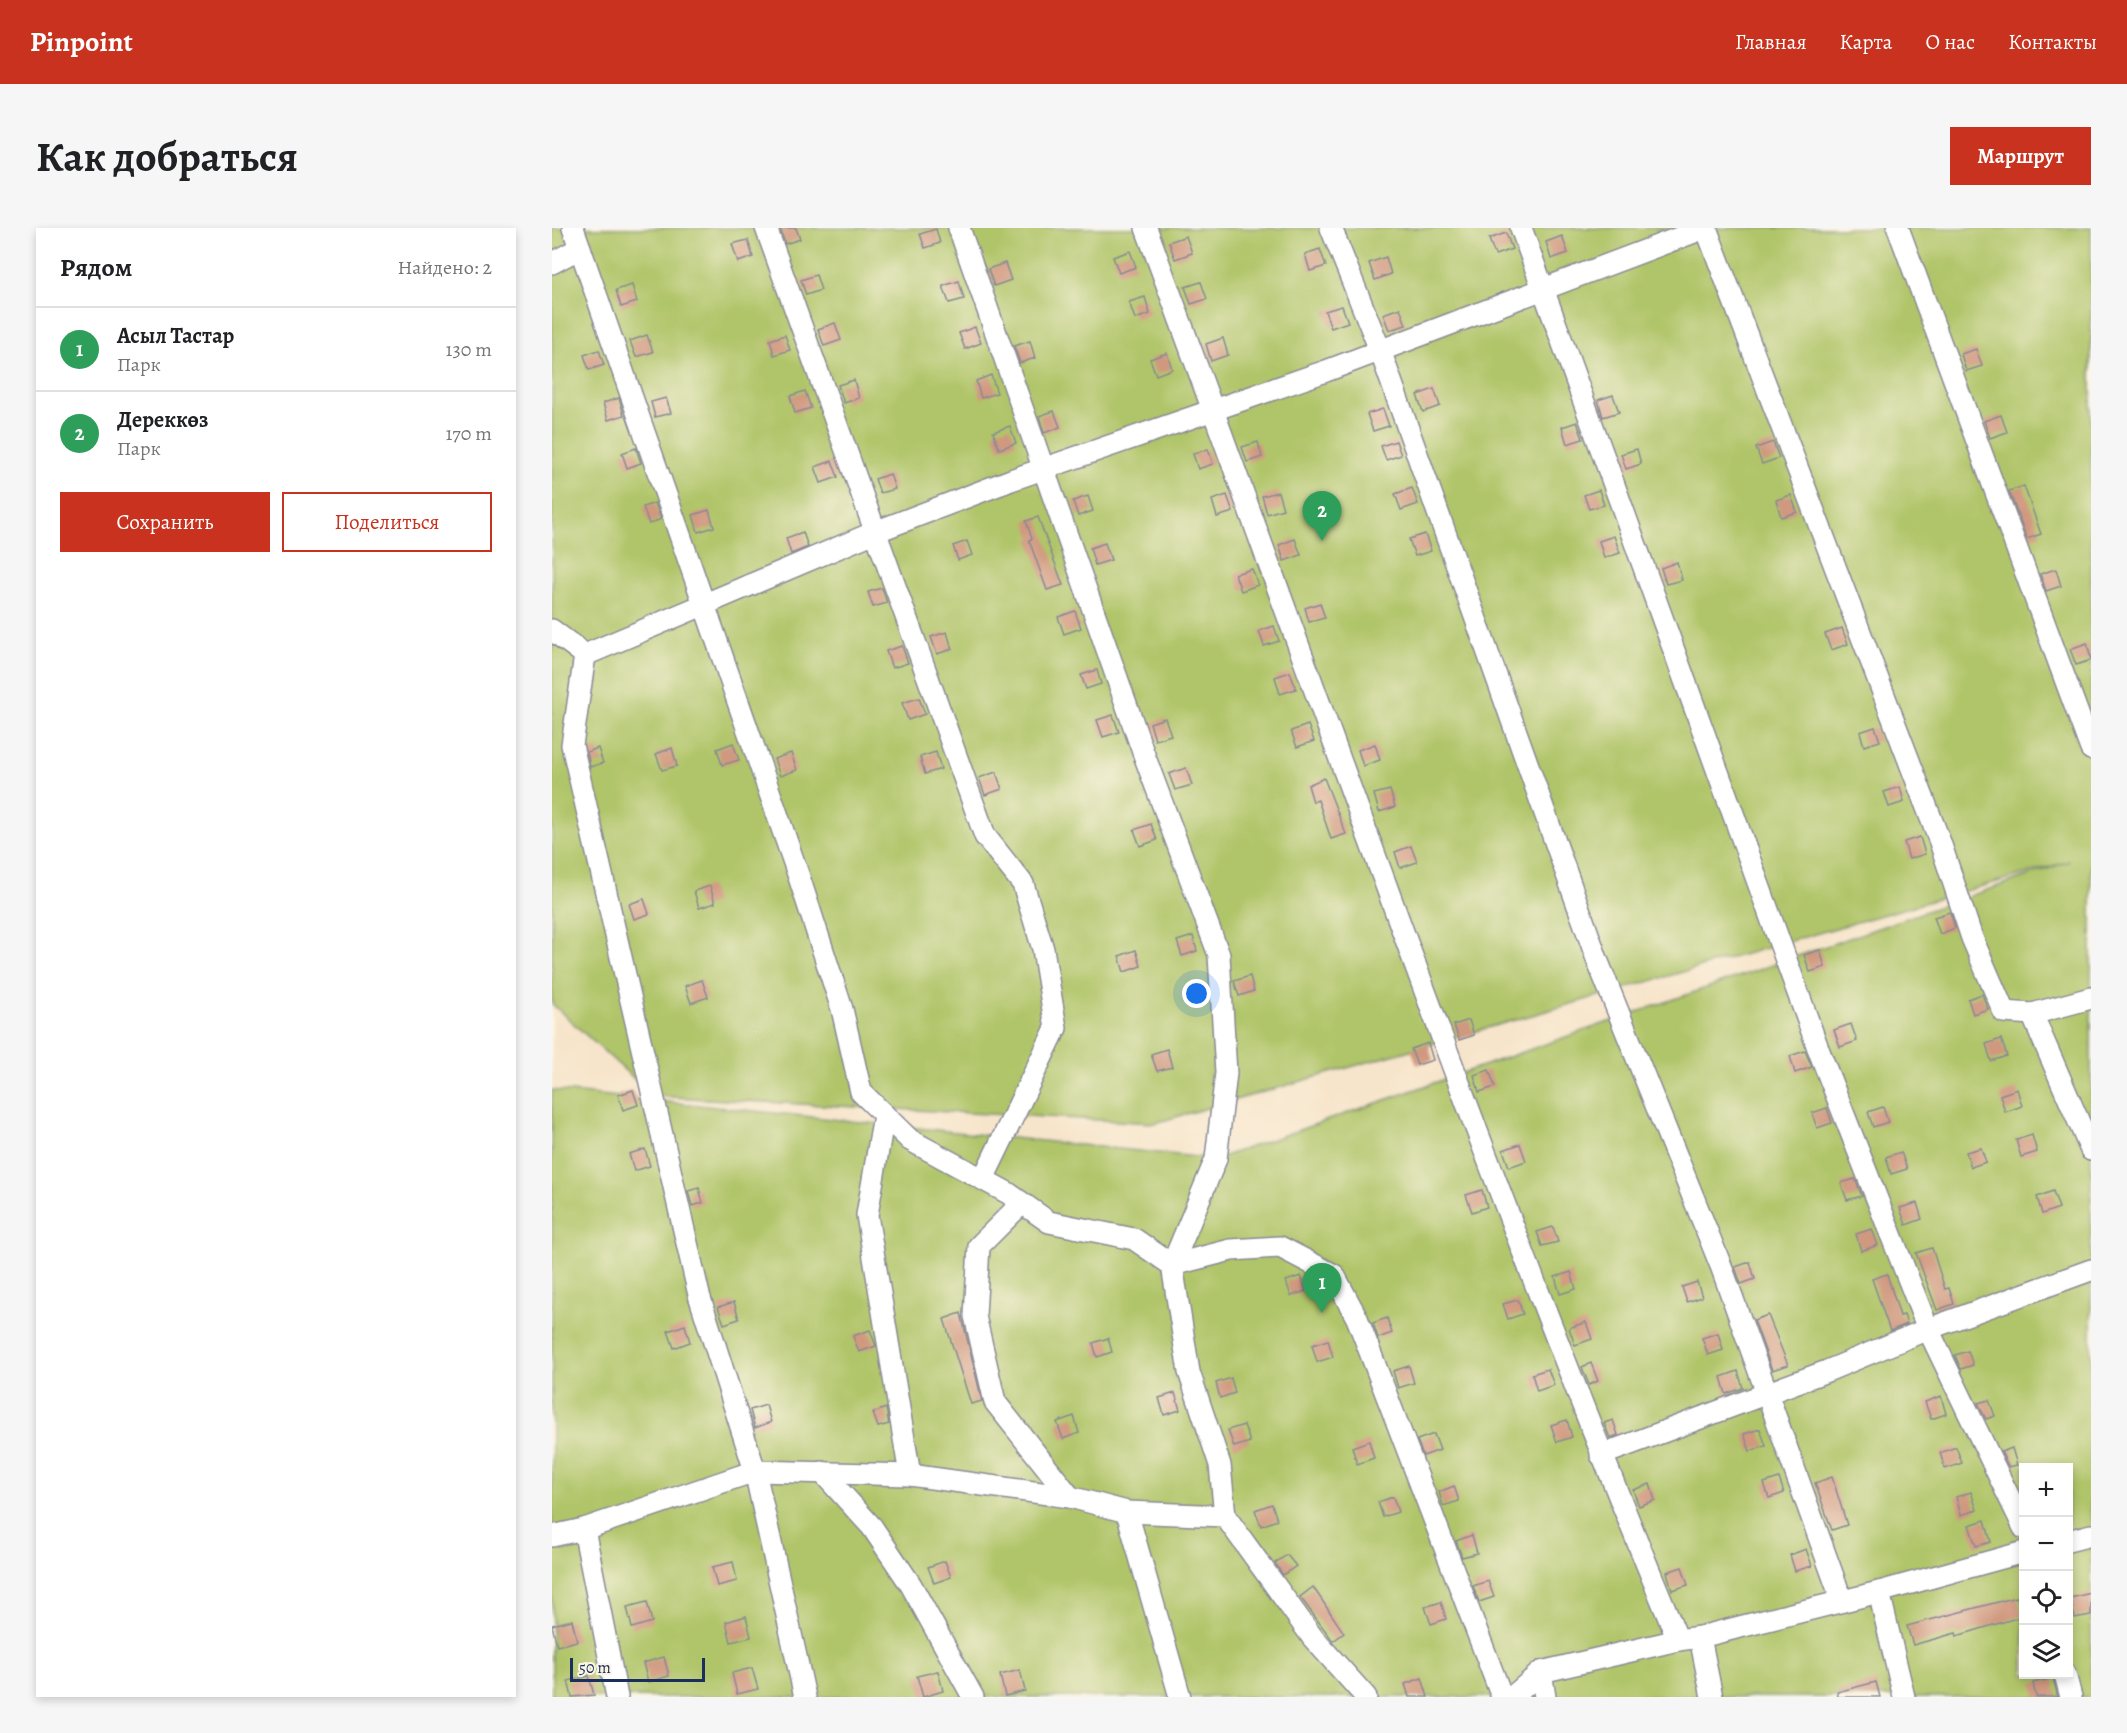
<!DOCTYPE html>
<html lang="ru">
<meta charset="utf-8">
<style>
body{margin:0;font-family:Alegreya,serif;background:#f6f6f6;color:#202124}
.controls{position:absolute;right:18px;bottom:18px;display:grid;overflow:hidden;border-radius:0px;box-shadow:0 3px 9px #0003}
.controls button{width:54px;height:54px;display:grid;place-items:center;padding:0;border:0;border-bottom:2px solid #e0e0e0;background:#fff;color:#202124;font:30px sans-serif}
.scale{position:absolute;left:18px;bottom:15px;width:135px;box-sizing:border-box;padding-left:6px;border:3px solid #1b2f5e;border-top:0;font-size:16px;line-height:21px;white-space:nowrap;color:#1b2f5e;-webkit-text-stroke:4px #fcf5e5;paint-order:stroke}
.you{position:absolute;left:645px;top:766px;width:21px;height:21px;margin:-15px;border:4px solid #fff;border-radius:50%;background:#1a73e8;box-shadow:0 0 0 9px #1a73e833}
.badge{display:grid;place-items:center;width:39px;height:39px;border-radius:50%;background:#c8321e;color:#fff;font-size:20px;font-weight:700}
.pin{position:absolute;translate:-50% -50px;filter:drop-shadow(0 2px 3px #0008)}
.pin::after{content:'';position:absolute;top:32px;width:21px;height:18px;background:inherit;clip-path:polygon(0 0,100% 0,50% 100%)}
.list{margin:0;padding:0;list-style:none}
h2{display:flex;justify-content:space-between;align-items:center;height:78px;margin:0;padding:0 24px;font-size:26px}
h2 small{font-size:20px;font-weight:400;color:#757577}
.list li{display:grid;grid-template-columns:39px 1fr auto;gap:18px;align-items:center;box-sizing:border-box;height:84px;padding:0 24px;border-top:2px solid #e0e0e0}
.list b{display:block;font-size:22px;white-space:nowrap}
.list p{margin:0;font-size:20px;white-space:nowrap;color:#757577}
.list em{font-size:20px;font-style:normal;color:#757577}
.actions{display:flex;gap:12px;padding:18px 24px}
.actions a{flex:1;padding:14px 0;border:2px solid #c8321e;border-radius:0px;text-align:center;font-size:21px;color:#c8321e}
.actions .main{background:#c8321e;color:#fff}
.icon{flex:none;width:33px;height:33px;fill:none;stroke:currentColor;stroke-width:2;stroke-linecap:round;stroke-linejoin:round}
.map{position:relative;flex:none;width:1539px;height:1469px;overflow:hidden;border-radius:0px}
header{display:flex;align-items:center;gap:36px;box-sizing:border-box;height:84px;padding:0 30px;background:#c8321e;color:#fff}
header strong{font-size:28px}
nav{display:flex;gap:33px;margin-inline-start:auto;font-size:21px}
.intro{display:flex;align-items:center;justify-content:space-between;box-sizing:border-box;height:144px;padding:0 36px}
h1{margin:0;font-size:42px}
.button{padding:15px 27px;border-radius:0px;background:#c8321e;color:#fff;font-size:21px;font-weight:700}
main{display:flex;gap:36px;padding:0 36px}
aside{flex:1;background:#fff;border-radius:0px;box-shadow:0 3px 9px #0003}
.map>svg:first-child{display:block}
.green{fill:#b0c569;stroke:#667a64;stroke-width:1.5;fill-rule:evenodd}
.building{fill:#d0987f}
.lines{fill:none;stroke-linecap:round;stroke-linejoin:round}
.minor-casing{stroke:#898a94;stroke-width:24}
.minor{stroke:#fff;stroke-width:21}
</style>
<header>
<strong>Pinpoint</strong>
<nav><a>Главная</a><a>Карта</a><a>О нас</a><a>Контакты</a></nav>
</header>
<div class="intro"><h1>Как добраться</h1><a class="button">Маршрут</a></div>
<main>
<aside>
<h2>Рядом<small>Найдено: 2</small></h2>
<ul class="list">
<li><span class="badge" style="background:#2e9e5b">1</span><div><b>Асыл Тастар</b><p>Парк</p></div><em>130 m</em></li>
<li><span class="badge" style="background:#2e9e5b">2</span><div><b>Дереккөз</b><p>Парк</p></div><em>170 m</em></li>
</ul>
<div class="actions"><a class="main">Сохранить</a><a>Поделиться</a></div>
</aside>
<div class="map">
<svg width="1539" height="1469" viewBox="0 0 1539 1469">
<rect width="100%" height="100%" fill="#fcf5e5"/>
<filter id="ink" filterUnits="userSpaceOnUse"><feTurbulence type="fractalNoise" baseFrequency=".0167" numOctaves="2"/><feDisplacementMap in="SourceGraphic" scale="12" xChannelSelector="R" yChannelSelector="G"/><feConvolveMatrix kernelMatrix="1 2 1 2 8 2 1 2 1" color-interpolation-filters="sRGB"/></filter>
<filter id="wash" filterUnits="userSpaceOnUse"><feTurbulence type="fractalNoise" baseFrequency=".008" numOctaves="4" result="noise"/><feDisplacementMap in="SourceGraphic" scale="24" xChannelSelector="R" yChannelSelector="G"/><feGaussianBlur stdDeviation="1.35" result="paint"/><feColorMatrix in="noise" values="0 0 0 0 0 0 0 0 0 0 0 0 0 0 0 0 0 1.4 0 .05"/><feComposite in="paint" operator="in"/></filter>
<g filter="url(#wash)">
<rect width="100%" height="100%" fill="#f7e5cb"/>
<path class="green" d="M0 0H1539V1469H0V862L664 931 1518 633 603 895 101 868 0 776ZM1472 1240H1516V1446H1472Z"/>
<g id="blocks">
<g class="building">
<path d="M228 0H244L248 11 233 16Z"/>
<path d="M384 1 388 15 373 20 368 6Z"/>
<path d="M954 5 960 21 943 27 937 11Z"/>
<path d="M634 8 640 25 623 31 617 14Z"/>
<path d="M1010 8 1016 25 999 31 994 14Z"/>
<path d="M196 12 201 29 186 34 180 16Z"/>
<path d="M768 21 774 38 758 43 753 26Z"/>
<path d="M578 23 584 39 567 45 561 29Z"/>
<path d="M834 29 839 46 823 52 817 35Z"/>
<path d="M453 35 459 52 442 58 436 41Z"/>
<path d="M264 47 269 62 254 67 249 52Z"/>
<path d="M407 53 412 71 397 75 391 58Z"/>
<path d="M649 54 655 71 639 76 633 59Z"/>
<path d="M80 57 85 74 69 79 64 62Z"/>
<path d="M593 69 598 86 583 91 577 74Z"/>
<path d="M790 78 796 94 779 100 773 83Z"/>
<path d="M848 80 854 97 837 102 831 86Z"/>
<path d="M283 95 289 112 272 118 266 101Z"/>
<path d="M423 99 429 115 413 121 407 105Z"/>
<path d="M95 107 101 124 84 129 78 113Z"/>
<path d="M233 107 238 122 222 127 218 112Z"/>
<path d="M671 110 676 127 659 133 654 116Z"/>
<path d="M478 113 483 130 468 135 462 118Z"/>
<path d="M1424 121 1430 138 1414 143 1409 126Z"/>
<path d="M47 122 52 137 37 142 32 127Z"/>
<path d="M615 125 620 141 604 147 598 131Z"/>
<path d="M439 147 445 165 429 170 424 153Z"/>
<path d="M302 152 307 170 292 175 286 157Z"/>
<path d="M882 161 888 178 871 184 865 167Z"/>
<path d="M253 163 259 180 243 185 238 168Z"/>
<path d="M1061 167 1067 184 1051 189 1046 172Z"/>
<path d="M67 170 72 187 56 192 51 175Z"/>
<path d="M114 170 119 185 103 189 99 174Z"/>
<path d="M831 181 837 198 821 203 815 186Z"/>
<path d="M502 183 508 199 492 205 487 188Z"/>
<path d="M1449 187 1455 204 1438 210 1432 193Z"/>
<path d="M1025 194 1031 211 1015 216 1010 199Z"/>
<path d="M458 198 464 215 447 221 441 204Z"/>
<path d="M844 213 849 227 834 232 829 218Z"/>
<path d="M706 214 710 229 695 234 690 219Z"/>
<path d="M1221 214 1227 230 1210 236 1204 220Z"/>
<path d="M84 220 89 235 75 240 70 225Z"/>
<path d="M656 221 661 236 646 241 641 226Z"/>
<path d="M1085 221 1089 236 1074 241 1069 226Z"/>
<path d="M280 233 286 249 269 255 263 239Z"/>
<path d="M338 246 343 261 328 265 323 251Z"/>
<path d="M1472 258 1489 306 1475 311 1457 263Z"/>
<path d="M860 260 866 276 849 282 843 266Z"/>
<path d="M1047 262 1052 277 1037 281 1032 267Z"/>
<path d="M726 264 731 281 715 286 710 268Z"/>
<path d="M675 267 681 284 665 289 660 272Z"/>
<path d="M1239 267 1245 284 1229 289 1224 272Z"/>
<path d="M536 268 541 283 526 288 521 273Z"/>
<path d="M103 275 109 291 97 296 91 279Z"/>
<path d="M157 282 162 299 146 304 141 287Z"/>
<path d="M486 289 511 357 495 362 477 312 480 311 474 293Z"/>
<path d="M251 304 256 319 239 326 234 310Z"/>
<path d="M873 306 879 323 863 328 857 311Z"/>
<path d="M1062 308 1068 325 1052 330 1047 313Z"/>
<path d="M743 311 749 327 732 333 727 317Z"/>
<path d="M415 313 420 327 406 332 401 318Z"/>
<path d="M553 315 559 332 543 337 538 320Z"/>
<path d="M1125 334 1130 352 1114 356 1109 340Z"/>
<path d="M700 341 706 357 689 363 683 346Z"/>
<path d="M1504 341 1509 358 1494 363 1488 346Z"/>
<path d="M330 360 335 375 321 379 316 364Z"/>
<path d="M768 375 773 390 757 394 753 380Z"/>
<path d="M523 383 529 400 512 406 506 389Z"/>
<path d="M722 398 727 413 712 418 707 403Z"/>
<path d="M1290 400 1296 416 1279 422 1273 406Z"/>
<path d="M395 404 400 421 385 426 379 409Z"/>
<path d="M1535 415 1539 432 1524 437 1518 421Z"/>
<path d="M350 418 356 435 340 440 334 423Z"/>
<path d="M545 442 549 456 534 461 529 447Z"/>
<path d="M738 444 744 461 728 466 723 449Z"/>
<path d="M367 470 373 486 356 492 350 475Z"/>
<path d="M561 487 567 504 551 509 545 492Z"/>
<path d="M613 490 619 507 603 512 598 495Z"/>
<path d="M756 497 762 513 745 519 739 503Z"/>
<path d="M1323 499 1328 513 1312 518 1308 504Z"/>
<path d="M181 515 187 532 170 537 165 521Z"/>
<path d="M823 516 828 532 811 538 806 522Z"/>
<path d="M46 520 51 535 38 539 35 524Z"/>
<path d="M120 520 125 538 110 542 104 526Z"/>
<path d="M384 524 389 541 373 546 368 529Z"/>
<path d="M239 525 245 542 228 548 222 531Z"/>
<path d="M634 540 640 557 623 562 617 546Z"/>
<path d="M444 544 450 561 433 567 427 550Z"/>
<path d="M772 550 794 606 779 611 766 572 761 574 756 557Z"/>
<path d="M1348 559 1352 574 1337 579 1332 564Z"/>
<path d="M838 562 843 579 827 584 822 566Z"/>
<path d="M599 596 605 612 588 618 582 602Z"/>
<path d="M1368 609 1373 626 1357 631 1352 614Z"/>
<path d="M859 618 865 634 848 640 843 624Z"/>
<path d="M158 658 163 675 147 680 142 663Z"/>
<path d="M92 671 97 686 82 691 77 676Z"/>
<path d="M1398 684 1403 700 1388 706 1382 689Z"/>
<path d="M641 708 645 723 630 728 625 713Z"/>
<path d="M584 722 589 738 572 744 567 728Z"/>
<path d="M1268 722 1273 739 1258 744 1252 727Z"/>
<path d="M698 748 702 763 687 768 682 753Z"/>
<path d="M150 752 156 769 139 775 133 758Z"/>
<path d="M1430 766 1436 781 1421 786 1416 771Z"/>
<path d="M917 792 922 807 907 812 902 797Z"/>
<path d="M1299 796 1305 813 1288 819 1282 802Z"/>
<path d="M1449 811 1455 828 1439 833 1434 816Z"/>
<path d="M876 815 881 832 865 837 859 821Z"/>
<path d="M615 821 620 839 605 843 599 826Z"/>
<path d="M1253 823 1260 839 1243 845 1238 828Z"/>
<path d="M937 842 943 859 927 864 922 847Z"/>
<path d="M1465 861 1470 878 1453 884 1448 867Z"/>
<path d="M81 862 86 877 71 882 66 867Z"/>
<path d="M1331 879 1336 894 1321 899 1316 884Z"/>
<path d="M1275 880 1280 895 1265 900 1260 885Z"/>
<path d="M1480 907 1485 924 1469 929 1464 912Z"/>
<path d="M968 916 974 933 957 939 951 922Z"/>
<path d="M1429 920 1434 934 1419 939 1414 924Z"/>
<path d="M93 921 98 938 82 943 77 926Z"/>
<path d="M1349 924 1355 941 1339 946 1334 929Z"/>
<path d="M1303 951 1310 968 1295 972 1289 955Z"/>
<path d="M147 960 151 975 140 978 136 963Z"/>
<path d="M930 962 935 979 920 984 914 967Z"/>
<path d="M1501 963 1507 980 1490 986 1485 969Z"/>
<path d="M1365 975 1370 991 1354 997 1348 980Z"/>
<path d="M1001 999 1006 1014 990 1018 985 1004Z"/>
<path d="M1320 1001 1326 1017 1309 1023 1304 1006Z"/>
<path d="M1380 1020 1393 1061 1397 1060 1402 1076 1385 1082 1364 1025Z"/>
<path d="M1198 1034 1203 1051 1189 1056 1183 1039Z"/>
<path d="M1019 1044 1024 1061 1008 1066 1003 1049Z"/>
<path d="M1335 1046 1348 1088 1352 1087 1355 1096 1338 1103 1320 1051Z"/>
<path d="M749 1048 754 1063 739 1068 734 1053Z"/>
<path d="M1145 1054 1150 1069 1135 1074 1130 1059Z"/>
<path d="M966 1072 971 1086 956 1091 951 1076Z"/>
<path d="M182 1074 187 1091 172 1096 166 1079Z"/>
<path d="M409 1085 430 1173 419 1176 392 1091Z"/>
<path d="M1216 1087 1236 1137 1220 1142 1202 1092Z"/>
<path d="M835 1090 840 1105 826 1110 821 1095Z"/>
<path d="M1034 1094 1040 1111 1023 1117 1017 1100Z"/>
<path d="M133 1097 138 1114 122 1120 116 1103Z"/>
<path d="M318 1102 324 1118 307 1124 301 1108Z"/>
<path d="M1166 1105 1171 1122 1156 1127 1150 1110Z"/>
<path d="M556 1110 560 1124 545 1129 541 1115Z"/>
<path d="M776 1112 781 1129 765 1134 760 1117Z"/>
<path d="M1416 1123 1421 1137 1409 1141 1403 1127Z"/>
<path d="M1039 1135 1046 1153 1037 1157 1030 1139Z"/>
<path d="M857 1138 862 1155 846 1160 841 1143Z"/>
<path d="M996 1141 1002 1157 985 1163 980 1146Z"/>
<path d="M1186 1143 1191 1160 1174 1166 1169 1149Z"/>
<path d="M679 1150 683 1165 668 1170 664 1155Z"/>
<path d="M623 1165 628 1182 612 1187 607 1170Z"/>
<path d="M1389 1168 1394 1186 1379 1191 1373 1174Z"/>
<path d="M1437 1172 1443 1188 1434 1191 1426 1175Z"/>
<path d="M214 1177 219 1194 203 1200 198 1182Z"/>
<path d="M334 1180 337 1196 326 1199 321 1185Z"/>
<path d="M522 1188 527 1205 511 1211 505 1194Z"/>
<path d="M1015 1192 1020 1209 1005 1214 999 1197Z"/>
<path d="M1061 1192 1066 1207 1058 1210 1052 1195Z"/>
<path d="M692 1197 698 1214 682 1219 676 1202Z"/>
<path d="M1208 1201 1214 1218 1198 1223 1192 1206Z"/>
<path d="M882 1206 888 1222 871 1228 865 1212Z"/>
<path d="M817 1213 822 1230 805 1236 800 1219Z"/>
<path d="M1404 1219 1410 1235 1393 1241 1388 1225Z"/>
<path d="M1460 1220 1465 1237 1457 1239 1449 1224Z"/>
<path d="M1280 1249 1295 1297 1280 1302 1263 1255Z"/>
<path d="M1227 1250 1232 1265 1217 1270 1212 1255Z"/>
<path d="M1098 1256 1103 1272 1087 1278 1081 1262Z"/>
<path d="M902 1258 907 1273 891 1278 887 1264Z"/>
<path d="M1419 1264 1425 1282 1409 1287 1404 1269Z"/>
<path d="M841 1269 846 1284 831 1289 826 1274Z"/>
<path d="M720 1276 725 1292 709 1298 703 1282Z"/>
<path d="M1433 1292 1439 1314 1424 1318 1417 1297Z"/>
<path d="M920 1307 925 1325 910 1329 904 1313Z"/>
<path d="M1254 1321 1260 1338 1243 1343 1238 1327Z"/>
<path d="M735 1327 744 1338 731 1347 723 1335Z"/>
<path d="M393 1333 399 1349 382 1355 376 1339Z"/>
<path d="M181 1334 185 1353 165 1358 160 1339Z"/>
<path d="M1130 1339 1136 1357 1120 1362 1115 1344Z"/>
<path d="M936 1353 942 1369 927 1374 921 1358Z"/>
<path d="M761 1359 792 1405 781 1413 748 1369Z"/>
<path d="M1539 1365V1387L1523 1390 1518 1370Z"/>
<path d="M1465 1369 1471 1388 1405 1408 1404 1405 1361 1417 1355 1398Z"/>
<path d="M95 1374 100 1394 80 1400 75 1379Z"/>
<path d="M889 1374 894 1391 879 1396 873 1379Z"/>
<path d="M194 1388 199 1409 179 1414 174 1394Z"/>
<path d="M20 1392 25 1413 5 1418 0 1397Z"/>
<path d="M112 1429 117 1448 96 1454 91 1435Z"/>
<path d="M200 1440 206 1461 185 1466 180 1445Z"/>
<path d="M468 1442 473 1463 453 1468 448 1447Z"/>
<path d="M386 1443 391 1463 371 1469 365 1448Z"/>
<path d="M37 1448 42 1467 20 1469 16 1453Z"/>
<path d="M870 1450 876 1469H857L853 1456Z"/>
<path d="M1501 1450 1506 1469H1484L1481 1455Z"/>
<path d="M1324 1454 1328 1469H1286L1285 1464Z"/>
</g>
</g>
</g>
<g filter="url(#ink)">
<use href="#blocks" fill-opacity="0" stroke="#898a94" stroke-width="1.5"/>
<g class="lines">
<g class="minor-casing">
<g id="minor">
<path d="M214 0 433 608 471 656 491 721 504 800 431 951"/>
<path d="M594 0C769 472 932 948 1126 1412"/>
<path d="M779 0 828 122 1046 734 1169 1038 1290 1373"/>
<path d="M969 0 1267 823 1376 1101 1472 1300"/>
<path d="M1154 0 1388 614 1420 710 1452 784 1480 786 1539 770"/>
<path d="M1346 0 1539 521"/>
<path d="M28 20 247 649 290 781 309 864 358 912 456 965 497 994 582 1011 620 1037 664 931 674 845 667 727 591 524 407 0"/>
<path d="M0 35 28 20 21 0"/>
<path d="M0 402 33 427"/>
<path d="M33 427 323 304 459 252 774 143 1153 0"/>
<path d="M33 427 20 517 147 1067 203 1243 253 1469"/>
<path d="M1480 786 1539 922"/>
<path d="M332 887 315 987 358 1247"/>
<path d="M470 975 427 1018 423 1088 443 1174 518 1269"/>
<path d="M1049 1227 1275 1143 1376 1101 1539 1042"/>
<path d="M270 1244 320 1299 359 1357 421 1469"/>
<path d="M575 1284 628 1469"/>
<path d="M32 1301 65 1469"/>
<path d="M0 1308 32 1301 203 1243 358 1247 518 1269 575 1284 673 1288"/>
<path d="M1516 1313 1539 1307"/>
<path d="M1327 1364 1352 1469"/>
<path d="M1148 1409 1160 1469"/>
<path d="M989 1444 1126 1412 1148 1409 1327 1364 1472 1324"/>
<path d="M1513 1446 1519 1469"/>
<path d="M814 1469 761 1410 673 1288 668 1237 637 1144 620 1037 679 1022 728 1019 782 1047 805 1090 950 1469"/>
<path d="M960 1469 989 1444 993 1469"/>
</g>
</g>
<use href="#minor" class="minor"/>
</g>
</g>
</svg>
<div class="controls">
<button>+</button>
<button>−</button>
<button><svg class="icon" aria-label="locate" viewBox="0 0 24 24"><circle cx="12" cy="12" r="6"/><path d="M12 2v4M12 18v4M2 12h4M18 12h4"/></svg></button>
<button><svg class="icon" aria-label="layers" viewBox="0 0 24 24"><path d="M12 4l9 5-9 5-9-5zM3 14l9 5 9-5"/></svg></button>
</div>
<div class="scale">50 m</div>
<div class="you"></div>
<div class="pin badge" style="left:770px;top:1085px;background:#2e9e5b">1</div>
<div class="pin badge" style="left:770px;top:313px;background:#2e9e5b">2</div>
</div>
</main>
